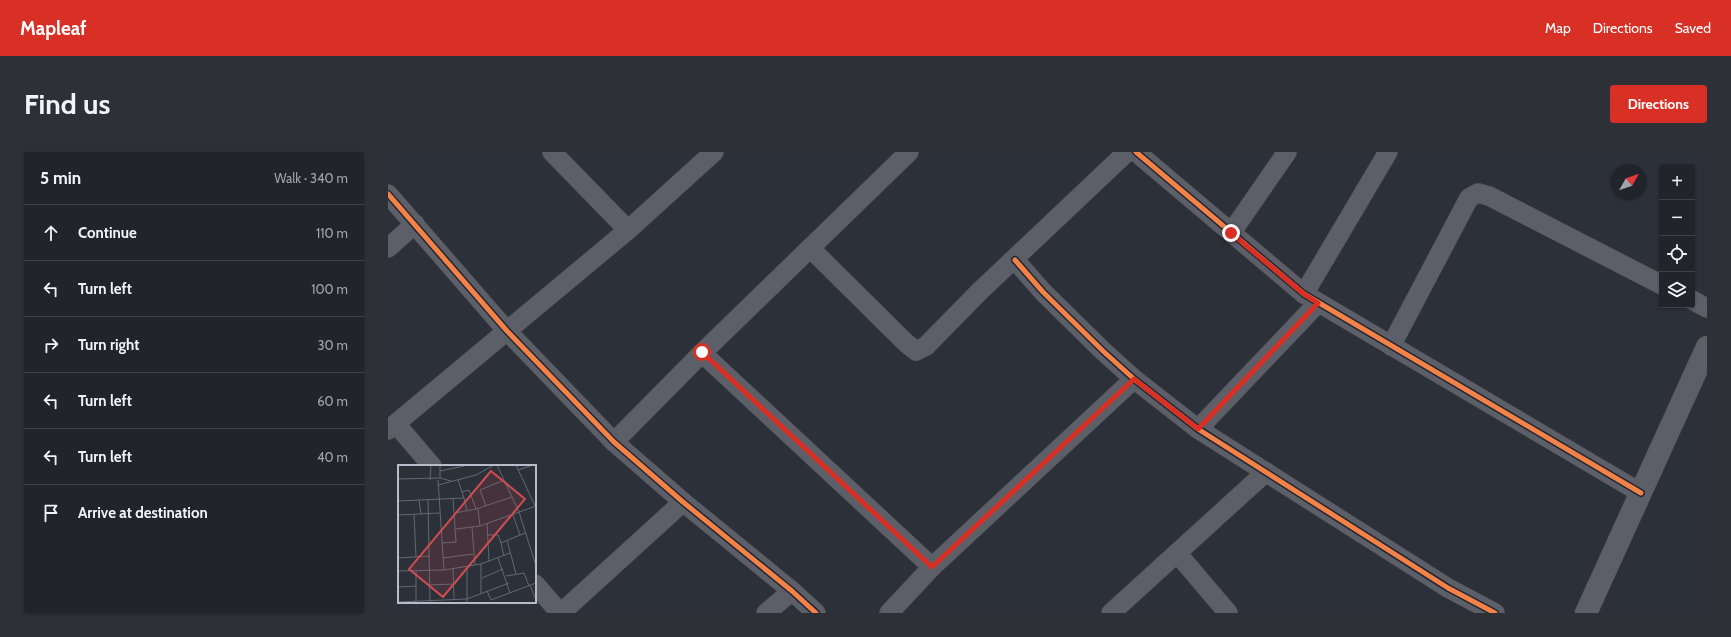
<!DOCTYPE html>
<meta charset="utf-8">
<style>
body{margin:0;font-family:Cabin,sans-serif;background:#2d3037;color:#f1f3f6}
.controls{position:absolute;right:12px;top:12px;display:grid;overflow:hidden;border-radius:4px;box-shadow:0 1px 3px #0004}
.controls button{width:36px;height:36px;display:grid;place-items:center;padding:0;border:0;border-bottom:1px solid #3e4147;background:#21242b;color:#f1f3f6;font:20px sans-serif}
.compass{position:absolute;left:1223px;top:12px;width:36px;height:36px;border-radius:50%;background:#21242b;box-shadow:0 1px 3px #0004;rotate:50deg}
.stop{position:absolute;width:12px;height:12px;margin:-9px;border:3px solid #d93025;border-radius:50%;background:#fff}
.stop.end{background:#d93025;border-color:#fff;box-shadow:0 1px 4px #0008}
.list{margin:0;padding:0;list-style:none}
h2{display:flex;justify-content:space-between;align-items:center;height:52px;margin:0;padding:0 16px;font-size:17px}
h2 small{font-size:13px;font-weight:400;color:#a2a4a9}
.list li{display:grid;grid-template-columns:26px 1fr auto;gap:12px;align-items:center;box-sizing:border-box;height:56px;padding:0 16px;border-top:1px solid #3e4147}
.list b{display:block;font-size:15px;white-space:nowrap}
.list em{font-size:13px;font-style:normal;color:#a2a4a9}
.icon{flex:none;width:22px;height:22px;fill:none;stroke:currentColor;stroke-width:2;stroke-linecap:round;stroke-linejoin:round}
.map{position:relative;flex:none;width:1319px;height:461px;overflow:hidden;border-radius:4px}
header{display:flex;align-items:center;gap:24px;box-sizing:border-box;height:56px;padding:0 20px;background:#d93025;color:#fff}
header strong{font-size:19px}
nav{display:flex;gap:22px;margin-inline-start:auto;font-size:14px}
.intro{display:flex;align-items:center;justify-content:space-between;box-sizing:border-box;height:96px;padding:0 24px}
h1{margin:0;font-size:28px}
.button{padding:10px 18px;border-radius:4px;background:#d93025;color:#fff;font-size:14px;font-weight:700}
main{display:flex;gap:24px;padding:0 24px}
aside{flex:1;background:#21242b;border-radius:4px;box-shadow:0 1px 3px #0004}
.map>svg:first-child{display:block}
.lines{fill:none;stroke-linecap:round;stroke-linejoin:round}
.minor-casing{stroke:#484b52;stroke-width:20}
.tertiary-casing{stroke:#484b52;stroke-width:23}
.minor{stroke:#5c5f67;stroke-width:19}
.tertiary{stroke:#5c5f67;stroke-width:22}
.cycleway-casing{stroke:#1f2634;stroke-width:8}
.cycleway{stroke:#f48246;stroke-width:5}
.route{stroke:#d93025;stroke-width:5}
.inset-road{fill:none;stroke:#636873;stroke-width:1}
.view{fill:#ce4d50;fill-opacity:0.15;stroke:#ce4d50;stroke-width:2}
.inset-edge{fill:none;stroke:#b6bcc9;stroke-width:2}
</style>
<header>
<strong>Mapleaf</strong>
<nav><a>Map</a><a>Directions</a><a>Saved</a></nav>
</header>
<div class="intro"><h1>Find us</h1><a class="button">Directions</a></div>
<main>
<aside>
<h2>5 min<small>Walk · 340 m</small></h2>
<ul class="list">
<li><svg class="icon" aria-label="ahead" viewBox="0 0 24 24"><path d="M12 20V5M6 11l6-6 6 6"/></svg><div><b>Continue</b></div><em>110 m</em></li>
<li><svg class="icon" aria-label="left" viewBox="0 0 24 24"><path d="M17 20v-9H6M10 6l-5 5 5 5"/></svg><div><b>Turn left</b></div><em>100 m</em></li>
<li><svg class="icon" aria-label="right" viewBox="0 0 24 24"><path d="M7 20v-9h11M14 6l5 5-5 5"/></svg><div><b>Turn right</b></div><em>30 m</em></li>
<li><svg class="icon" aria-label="left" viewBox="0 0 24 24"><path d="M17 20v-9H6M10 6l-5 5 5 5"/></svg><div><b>Turn left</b></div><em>60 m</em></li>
<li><svg class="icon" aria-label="left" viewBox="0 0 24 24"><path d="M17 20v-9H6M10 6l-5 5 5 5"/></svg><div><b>Turn left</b></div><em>40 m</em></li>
<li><svg class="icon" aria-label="arrive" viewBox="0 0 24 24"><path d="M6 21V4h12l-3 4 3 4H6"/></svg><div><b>Arrive at destination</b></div></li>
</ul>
</aside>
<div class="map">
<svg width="1319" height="461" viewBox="0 0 1319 461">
<rect width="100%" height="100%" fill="#2c3039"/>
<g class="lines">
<g class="minor-casing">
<g id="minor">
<path d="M164 0 240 78"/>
<path d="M748 0 916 142 1253 341"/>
<path d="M0 42 119 179 226 290 295 350 404 439 428 461"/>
<path d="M843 81 899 0"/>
<path d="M0 96 27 72"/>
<path d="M422 96 518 191 528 199 538 194 592 139 739 0"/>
<path d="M627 108 655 140 715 199 746 227 810 277 1060 436 1107 461"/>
<path d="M916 142 1000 0"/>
<path d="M1304 148 1319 156"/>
<path d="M1003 194 1081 46 1090 41 1101 44 1274 133"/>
<path d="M314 201 544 415"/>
<path d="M8 272 44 314"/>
<path d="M810 277 930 151"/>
<path d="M0 278 240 78 326 0"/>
<path d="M226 290 314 201 521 0"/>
<path d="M789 401 840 461"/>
<path d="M147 432 172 461"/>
<path d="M173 461 295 350"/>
<path d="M378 461 404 439"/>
<path d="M501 461 544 415 746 227"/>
<path d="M723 461 878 320"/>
</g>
</g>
<g class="tertiary-casing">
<path id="tertiary" d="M1198 461 1319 195"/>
</g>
<use href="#minor" class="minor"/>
<use href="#tertiary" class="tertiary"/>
<g class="cycleway-casing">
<g id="cycleway">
<path d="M748 0 916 142 1253 341"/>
<path d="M0 42 119 179 226 290 295 350 404 439 428 461"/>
<path d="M627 108 655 140 715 199 746 227 810 277 1060 436 1107 461"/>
</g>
</g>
<use href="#cycleway" class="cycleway"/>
</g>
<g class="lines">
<path class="route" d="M314 200 544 415 746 227 810 277 930 151 916 142 843 81"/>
</g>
<g transform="translate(10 313)">
<rect width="138" height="138" fill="#2c3039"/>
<path class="inset-road" d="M99 0 121 47 138 101M118 0 138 43M120 5 135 0M42 6 66 1M42 13V0M0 14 42 13 53 16M32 15 33 0M40 15 46 105M40 20 78 10 96 0M64 27 71 25 78 44M66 33 69 46M21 35 23 49M30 35 32 138M0 36 66 33 60 15M88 41 82 25 106 15M80 44 82 61M57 48 78 44 114 32M16 49 18 92M0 50 42 48M115 50 122 70M89 58 91 96M74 62 77 100M58 64 82 61 138 41M90 70H100L103 78 127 68M109 75 118 109M44 78 58 77 55 33M103 78 106 91M0 93 32 91M45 93 75 89M100 93 112 128M83 99V128M69 101V138M55 103 56 134M0 106 46 105 83 99 112 88M18 106V138M108 111 126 108 131 121M84 113 105 104M31 120 56 119M132 120 138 135M0 122 18 121M89 126 93 135 138 118M0 137 69 134 111 118"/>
<path class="view" d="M93 6 127 34 45 132 11 104Z"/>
<rect width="138" height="138" class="inset-edge"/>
</g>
</svg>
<div class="controls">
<button>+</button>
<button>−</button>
<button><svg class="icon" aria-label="locate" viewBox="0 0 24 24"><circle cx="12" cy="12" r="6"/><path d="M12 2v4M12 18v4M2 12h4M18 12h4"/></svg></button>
<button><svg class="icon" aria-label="layers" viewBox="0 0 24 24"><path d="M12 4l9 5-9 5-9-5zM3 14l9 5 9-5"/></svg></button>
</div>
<svg class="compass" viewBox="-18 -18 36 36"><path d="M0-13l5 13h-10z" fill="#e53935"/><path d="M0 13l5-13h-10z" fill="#a2a4a9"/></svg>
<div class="stop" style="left:314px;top:200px"></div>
<div class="stop end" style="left:843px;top:81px"></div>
</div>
</main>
